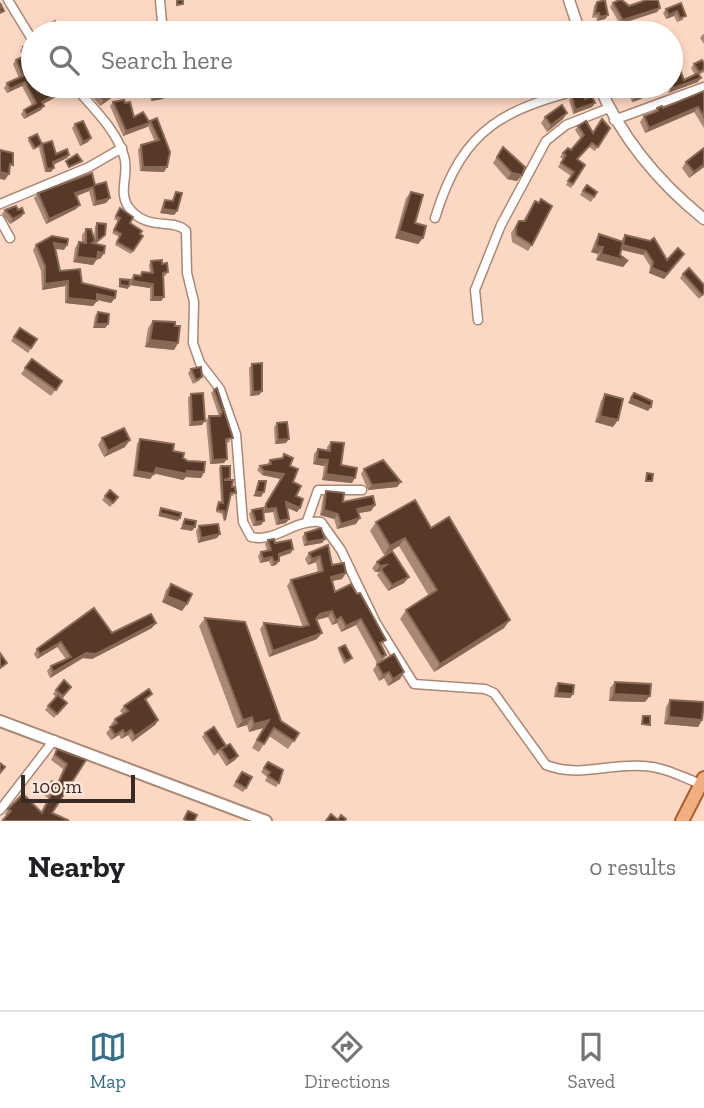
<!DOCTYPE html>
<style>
body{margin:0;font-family:"Zilla Slab",serif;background:#f6f6f6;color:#202124}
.scale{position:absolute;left:21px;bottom:18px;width:114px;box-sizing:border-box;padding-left:7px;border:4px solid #392b24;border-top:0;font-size:19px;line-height:24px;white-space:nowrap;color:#392b24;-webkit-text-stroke:5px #fee8dc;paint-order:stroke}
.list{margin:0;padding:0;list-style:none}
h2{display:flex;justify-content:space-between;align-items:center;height:91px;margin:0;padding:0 28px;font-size:30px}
h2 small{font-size:23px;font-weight:400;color:#757577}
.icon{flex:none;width:38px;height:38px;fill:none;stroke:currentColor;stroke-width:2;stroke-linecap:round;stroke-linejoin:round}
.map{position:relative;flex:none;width:704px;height:821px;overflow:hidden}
.search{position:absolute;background:#fff;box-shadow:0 4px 10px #0003;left:21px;right:21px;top:21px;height:77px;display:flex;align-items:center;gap:18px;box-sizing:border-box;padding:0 24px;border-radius:38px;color:#757577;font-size:26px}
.sheet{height:189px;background:#fff}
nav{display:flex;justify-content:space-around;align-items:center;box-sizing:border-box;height:98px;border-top:2px solid #e0e0e0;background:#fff;font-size:19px;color:#757577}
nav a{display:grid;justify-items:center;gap:4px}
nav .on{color:#376f89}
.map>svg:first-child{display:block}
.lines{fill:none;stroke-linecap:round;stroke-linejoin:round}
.minor-casing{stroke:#a98875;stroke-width:11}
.tertiary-casing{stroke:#a98875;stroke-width:13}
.secondary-casing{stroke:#a98875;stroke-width:14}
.primary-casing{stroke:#ab5e2a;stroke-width:16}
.minor{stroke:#fff;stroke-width:8}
.tertiary{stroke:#fff;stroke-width:10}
.secondary{stroke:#fff;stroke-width:10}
.primary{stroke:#f1af81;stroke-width:12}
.wall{fill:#a98876}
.shaded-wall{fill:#886856}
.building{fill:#563928;stroke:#886856;stroke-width:2}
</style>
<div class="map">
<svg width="704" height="821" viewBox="0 0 704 821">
<rect width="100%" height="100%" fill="#fcd7c3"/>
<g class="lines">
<g class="minor-casing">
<g id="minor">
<path d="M8 0 33 41"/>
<path d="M160 0 163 33"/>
<path d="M74 86C91 106 116 129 124 156 130 174 117 191 129 208 147 232 175 218 186 231L187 273 194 302 193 343 200 363 220 389 236 434 243 522 251 537C276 543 293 519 321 522L341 550 376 623 414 684 485 689 494 693 546 765C580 778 609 763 644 766 664 767 682 777 701 784"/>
<path d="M614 120 704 87"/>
<path d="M0 204 89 167 122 148"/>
<path d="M435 218C464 124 505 109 594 86"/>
<path d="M0 220 10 238"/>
<path d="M478 320 475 290 501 225 546 141 566 125 609 108"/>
<path d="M307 521 318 490H362"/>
<path d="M0 810 54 740"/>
</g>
</g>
<g class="tertiary-casing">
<g id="tertiary">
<path d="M569 0 580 33"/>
<path d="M599 86C623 140 658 182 704 219"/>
</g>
</g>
<g class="secondary-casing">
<path id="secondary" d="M0 721 266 821"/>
</g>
<g class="primary-casing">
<path id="primary" d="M682 821 704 778"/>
</g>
<use href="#minor" class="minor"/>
<use href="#tertiary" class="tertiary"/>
<use href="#secondary" class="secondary"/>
<use href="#primary" class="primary"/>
</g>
<g class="wall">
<path d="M597 2 608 15 605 19 597 21 596 17 592 18 594 6Z"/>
<path d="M613 3 629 6 657 12 620 24 610 7Z"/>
<path d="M681 3 683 20 677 22 674 16 666 19 663 13 666 9Z"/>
<path d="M44 27 63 33H42L41 32Z"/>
<path d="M703 34H704V44L700 38Z"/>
<path d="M23 47 33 49V54L28 59 33 86 41 93 61 92 58 96 43 104 41 110 24 119 21 114 24 110 32 105 22 86 7 93 4 88 7 83 19 78 13 64 16 60 24 56 20 51Z"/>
<path d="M671 50 676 60 684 80 695 75 691 68 694 64 704 63V72L699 75 698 82 668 93 670 91 668 86H671Z"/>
<path d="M90 86H128L100 106 87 90Z"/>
<path d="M153 86 166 95 163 99 151 101 150 90Z"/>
<path d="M627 86H649L647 87 644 91 642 92 644 95 641 99 632 102Z"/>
<path d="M704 91V128L694 112 645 133 640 122 644 116 653 113 657 108H663Z"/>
<path d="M572 96 585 99 595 103 592 107 573 114 569 100Z"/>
<path d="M113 102 125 103 134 117 149 123 157 118 164 172 140 171 138 150 141 145 155 142 148 126 147 127 123 136 110 106Z"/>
<path d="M545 117 563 119 547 132 541 123Z"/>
<path d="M75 124 91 138 88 142 80 146 72 128Z"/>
<path d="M578 126 593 133 610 128 595 151 589 147 577 160 585 165 571 188 566 185 571 176 558 167 563 159 560 157 563 153 571 150 581 139 575 130Z"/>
<path d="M29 138 42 144 56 154 67 158 53 164 51 172H45L39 148 40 146 33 150 28 141Z"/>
<path d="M503 147 517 181 507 179 493 163Z"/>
<path d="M704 148V167L689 178 682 168 686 162Z"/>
<path d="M95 185 110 198 106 203 93 206 89 191 76 196V209L46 224 34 198 38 193Z"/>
<path d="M587 185 597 192 591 202 580 195Z"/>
<path d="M176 192 177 211 174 215 160 213 163 203 165 200 172 201Z"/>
<path d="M411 192 415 223 423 238 418 244 395 238 406 198Z"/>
<path d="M535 201 532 245 528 251 512 242 511 233 519 221H523Z"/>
<path d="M120 208 130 223 143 236 131 254 115 245 119 237 112 233 118 221 114 219Z"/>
<path d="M5 210H18L24 213 21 217 10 224 2 214Z"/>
<path d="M97 223 105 235 102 239 95 244 104 253 100 259 97 258 93 265 73 262 75 248 79 242 82 243V235L86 229 94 239 95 226Z"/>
<path d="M599 234 621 241 625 235 667 260 684 254 664 279 649 273 650 266 643 255 621 250 620 255 628 261 623 267 596 260 598 254 591 252 595 241Z"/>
<path d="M36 245 64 250 55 249 60 271 82 283 115 298 111 303 97 300 93 306 65 303V286L42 290 41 271 33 250Z"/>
<path d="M151 261 162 264 168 272 165 276 163 277 164 297 161 301H150V288L130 285 131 279 134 275 139 276 142 272 150 273 149 265Z"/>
<path d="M683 274 704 285V294L699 299 680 278Z"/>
<path d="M98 312 108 324 105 328H93L95 316Z"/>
<path d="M153 321 175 326 178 343 174 350 145 347 148 328Z"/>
<path d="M20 328 37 339 28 353 11 341Z"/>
<path d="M32 359 62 381 51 396 21 374Z"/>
<path d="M252 364 262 391 259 395 250 396 249 368Z"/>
<path d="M191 369 202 377 199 381 193 384 188 373Z"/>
<path d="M217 388 230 442 226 443 224 463 210 464 206 420 209 416H219L211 393 214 390Z"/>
<path d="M191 394 202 425 189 426 188 398Z"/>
<path d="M605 394 613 427 595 422 601 401Z"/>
<path d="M277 423 286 443 275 444 274 427Z"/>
<path d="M102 438 125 447 104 457 98 445Z"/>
<path d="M140 439 173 451 204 472 201 478 186 477 183 480 154 473 150 479 133 476 137 444Z"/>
<path d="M331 442 341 465 352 483 322 480 324 466 313 464 314 454 318 449 327 450V447Z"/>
<path d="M284 454 290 466 296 496 300 508 297 512 287 508 286 523 276 525 273 512 264 513 261 525 253 526 249 514 252 510 263 508 281 479 262 475 257 470 260 466 267 465 270 460 282 458Z"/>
<path d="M221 466 232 487 234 496 230 495 225 520 224 522 222 514 216 512 217 504 219 502H221L219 468Z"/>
<path d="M364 469 401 482 397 487 368 490 361 474Z"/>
<path d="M110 490 118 497 110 507 102 500Z"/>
<path d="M326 491 343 502 375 505 371 511 358 513 356 524 337 529 334 519 320 515 323 497Z"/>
<path d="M376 522 431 528 504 628 434 672 400 619 406 610 429 596 399 546 384 555 370 531Z"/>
<path d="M199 526 217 538 198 543 196 531Z"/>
<path d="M305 533 325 539 322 543 304 546 302 537Z"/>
<path d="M268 540 291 553 279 557V561L276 565 271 566 269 561 260 563 258 556 261 552 267 551 265 544Z"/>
<path d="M328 545 332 565 342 579 332 581 335 592 351 584 386 655 382 661 377 663 356 625 341 632 337 623 332 625 328 617 317 620V639L269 657 260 629 264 623 303 627 287 586 291 580 318 573 316 562 308 565 305 559 309 553Z"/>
<path d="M377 562 409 577 404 583 388 591 377 575 379 572H375L372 568Z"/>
<path d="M171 584 182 611 162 602 166 590Z"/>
<path d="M94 608 112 633 152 628 92 659 83 658 50 678 47 671 51 666 66 659 57 647 37 659 34 654 37 649Z"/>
<path d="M205 618 281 721 299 733 288 749 269 736 259 752 252 748 263 728 249 732 247 725 237 728 199 626Z"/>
<path d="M339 648 350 661 344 664 338 650Z"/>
<path d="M377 664 404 672 400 679 388 686 384 678 379 681 373 670Z"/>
<path d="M615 682 645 702 609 701 610 688Z"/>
<path d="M558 683 573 694 570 698 554 697 555 688Z"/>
<path d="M56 690 68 691 62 699 67 703 54 718 45 710 56 697 53 694Z"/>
<path d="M148 699 146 701 158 720 155 725 132 742 128 735 121 739 119 735 111 740 106 733 112 726 111 724 115 719 123 714 120 711 124 706Z"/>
<path d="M670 700 702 720 698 727 664 724 666 707Z"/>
<path d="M205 733 226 746 238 756 235 760 226 766 218 753 219 752 214 756 202 737Z"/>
<path d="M57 749 86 760 52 813 67 821H2L7 816 5 814 8 809 41 812 48 798 43 795 48 786 52 781 57 783 63 769 51 760Z"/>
<path d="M268 762 279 783 276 787 265 781 267 777 261 772Z"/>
<path d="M242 772 246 788 243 792 233 786Z"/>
</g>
<g class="shaded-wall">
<path d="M660 8 657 12 620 24 623 20Z"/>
<path d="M677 11 674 16 666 19 669 15Z"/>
<path d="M608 15 605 19 597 21 600 17Z"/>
<path d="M701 78 698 82 668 93 671 89Z"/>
<path d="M25 82 22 86 7 93 10 89Z"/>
<path d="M124 86H128L100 106 104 100Z"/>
<path d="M196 86 193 90 183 91 186 87Z"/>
<path d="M61 92 58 96 39 106 42 102Z"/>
<path d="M166 95 163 99 151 101 154 97Z"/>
<path d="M644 95 641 99 632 102 635 98Z"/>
<path d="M595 103 592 107 573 114 575 110Z"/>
<path d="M44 106 41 110 24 119 27 115Z"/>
<path d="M698 107 694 112 645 133 649 128Z"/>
<path d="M567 113 563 119 547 132 551 125Z"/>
<path d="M150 123 147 127 123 136 126 131Z"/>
<path d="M91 138 88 142 80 146 83 142Z"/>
<path d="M69 155 67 158 51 166 53 162Z"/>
<path d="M704 164V167L689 178 694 172Z"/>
<path d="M143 167H167L164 172 140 171Z"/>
<path d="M54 168 51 172H45L47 169Z"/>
<path d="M0 172 9 174 5 180 0 179Z"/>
<path d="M512 173 522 175 517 181 507 179Z"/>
<path d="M93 187 89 191 72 198 75 193Z"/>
<path d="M110 198 106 203 93 206 96 202Z"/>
<path d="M80 205 76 209 46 224 49 219Z"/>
<path d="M163 209 177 211 174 215 160 213Z"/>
<path d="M24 213 21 217 10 224 13 219Z"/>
<path d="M399 231 423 238 418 244 395 238Z"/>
<path d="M54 243 67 245 64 250 50 248Z"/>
<path d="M622 245 646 251 643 255 619 249Z"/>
<path d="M596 246 603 247 598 254 591 252Z"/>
<path d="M98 252 104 253 100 259 94 257Z"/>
<path d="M601 254 628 261 623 267 596 260Z"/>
<path d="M684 254 664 279 649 273 652 268Z"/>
<path d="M77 257 97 259 93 265 73 262Z"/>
<path d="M68 281 65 286 42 290 45 284Z"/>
<path d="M133 281 153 284 150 288 130 285Z"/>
<path d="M120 285 129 286 128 289 118 287Z"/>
<path d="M97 294 115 298 111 303 94 299Z"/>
<path d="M153 297H164L161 301H150Z"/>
<path d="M68 298 97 301 93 306 65 303Z"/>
<path d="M96 324H108L105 328H93Z"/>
<path d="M150 340 178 343 174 350 145 347Z"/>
<path d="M262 391 259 395 250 396 253 392Z"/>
<path d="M631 398 651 407 648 411 628 403Z"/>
<path d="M600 416 618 420 613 427 595 422Z"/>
<path d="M205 421 202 425 189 426 192 422Z"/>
<path d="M289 439 286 443 275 444 278 440Z"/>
<path d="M130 440 125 447 104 457 108 451Z"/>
<path d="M227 459 224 463 210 464 213 460Z"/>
<path d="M317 459 328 460 324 466 313 464Z"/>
<path d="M156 468 204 472 201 478 186 477 183 480 152 473Z"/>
<path d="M136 471 154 474 150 479 133 476Z"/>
<path d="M264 471 284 474 281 479 262 475Z"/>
<path d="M326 474 355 478 352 483 322 480Z"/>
<path d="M401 482 397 487 368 490 372 485Z"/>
<path d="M256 492H264L261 497 253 496Z"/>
<path d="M286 502 300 508 297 512 283 506Z"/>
<path d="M375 505 371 511 353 514 357 509Z"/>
<path d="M276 508 273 512 263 513 266 509Z"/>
<path d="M324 510 338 514 334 519 320 515Z"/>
<path d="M160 513 180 518 178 521 158 516Z"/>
<path d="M360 518 356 524 337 529 341 524Z"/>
<path d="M289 519 286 523 276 525 279 521Z"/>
<path d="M264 521 261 525 253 526 256 522Z"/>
<path d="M183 525 195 527 192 531 180 529Z"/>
<path d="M220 534 217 538 198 543 201 538Z"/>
<path d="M405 538 399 546 384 555 390 546Z"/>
<path d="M325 539 322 543 304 546 307 542Z"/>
<path d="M293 549 291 553 276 558 279 554Z"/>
<path d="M320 556 316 562 308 565 312 559Z"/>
<path d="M272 557 269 561 260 563 263 559Z"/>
<path d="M279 561 276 565 271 566 274 562Z"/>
<path d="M386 565 379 572H375L380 566Z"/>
<path d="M346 573 342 579 327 582 331 577Z"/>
<path d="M409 577 404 583 388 591 392 585Z"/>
<path d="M167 596 187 604 182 611 162 602Z"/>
<path d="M332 611 328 617 316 620 312 625 320 614Z"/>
<path d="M341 617 337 623 332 625 336 620Z"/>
<path d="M361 619 356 625 341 632 346 626Z"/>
<path d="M510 620 504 628 434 672 440 664Z"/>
<path d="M156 623 152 628 92 659 83 658 50 678 53 672 86 653Z"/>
<path d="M322 633 317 639 269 657 273 651Z"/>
<path d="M61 642 57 647 37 659 40 654Z"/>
<path d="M389 672 384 678 379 681 383 675Z"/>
<path d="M404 672 400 679 388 686 393 679Z"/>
<path d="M557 693 573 694 570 698 554 697Z"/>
<path d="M614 694 650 696 645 702 609 701Z"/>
<path d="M252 717 247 725 237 728 243 720Z"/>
<path d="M669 717 702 720 698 727 664 724Z"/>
<path d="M158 720 155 725 132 742 135 736Z"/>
<path d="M269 720 263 728 249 732 254 724Z"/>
<path d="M123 730 119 735 111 740 115 735Z"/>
<path d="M131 730 128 735 121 739 125 734Z"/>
<path d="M238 756 235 760 226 766 229 761Z"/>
</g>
<g class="building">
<path d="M177 0H183V4L177 5Z"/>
<path d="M605 0 608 15 600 17 599 13 595 14 597 2Z"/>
<path d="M619 0H622L629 6 646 0H658L660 8 623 20 613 3Z"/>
<path d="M0 3 4 11 0 13Z"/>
<path d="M681 3 686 16 680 18 677 11 669 15 666 9Z"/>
<path d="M55 21 63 33H48L44 27Z"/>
<path d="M194 23 196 33H175L174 28Z"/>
<path d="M537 26 544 32 549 30 551 33H517Z"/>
<path d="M29 43 33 49V53L29 56 23 47Z"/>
<path d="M676 48 679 56 675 57 684 80 698 73 701 78 671 89 673 88 671 82V50Z"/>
<path d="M26 55 33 69V86H37L41 93 59 88 61 92 42 102 44 106 27 115 24 110 36 103 25 82 10 89 7 83 23 76 16 60Z"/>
<path d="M702 60 704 63V69L699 72 694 64Z"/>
<path d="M92 86H124L104 100Z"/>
<path d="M153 86H165L166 95 154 97Z"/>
<path d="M631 86H646L647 87 642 89 644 95 635 98Z"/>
<path d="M704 91V117L698 107 649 128 644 116 658 111 657 108 662 106 663 108Z"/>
<path d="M584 93 585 99 592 96 595 103 575 110 572 96Z"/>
<path d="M124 100 125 103 130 102 134 117 143 112 150 123 126 131 113 102Z"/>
<path d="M562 105 567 113 551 125 545 117Z"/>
<path d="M157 118 170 152 167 167H143L141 145 159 140 150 121Z"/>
<path d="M602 119 610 128 598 147 592 143 577 159 585 165 573 184 568 181 574 172 561 163 566 155 563 153 568 148 571 150 584 135 578 126 586 121 593 133Z"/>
<path d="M83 121 91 138 83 142 75 124Z"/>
<path d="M37 134 42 144 35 148 29 138Z"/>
<path d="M52 141 56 154 67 149 69 155 53 162 54 168 47 169 42 144Z"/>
<path d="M503 147 525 167 522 175 512 173 497 157Z"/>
<path d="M704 148V164L694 172 686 162Z"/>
<path d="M0 150 13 153V165L10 164 9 174 0 172Z"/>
<path d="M77 154 82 161 69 167 66 161Z"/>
<path d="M92 173 95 185 106 182 110 198 96 202 93 187 75 193 80 205 49 219 38 193Z"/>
<path d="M587 185 597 192 594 197 583 191Z"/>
<path d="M176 192 182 193 177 211 163 209 165 200 173 201Z"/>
<path d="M411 192 423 195 415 223 426 226 423 238 399 231Z"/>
<path d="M541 199 552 206 532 245 516 235V227L519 221H525L535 201 539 203Z"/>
<path d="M16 206 18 210 22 208 24 213 13 219 5 210Z"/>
<path d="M120 208 133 217 130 223 142 231 140 234 143 236 133 251 117 242 121 234 114 230 120 218 116 216Z"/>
<path d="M97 223 106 224 105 235 97 241Z"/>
<path d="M86 229H91L95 241 92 243 105 246 104 253 98 252 97 259 77 257 79 242 86 243Z"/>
<path d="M599 234 623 242 620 255 628 261 601 254 603 247 596 246Z"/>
<path d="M625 235 650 241 654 238 667 260 678 248 684 254 667 274 652 268 653 262 646 251 623 245Z"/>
<path d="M52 236 68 239 67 245 54 243 60 271 80 269 82 283 116 291 115 298 97 294V301L68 298V281L45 284V266L36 245Z"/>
<path d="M162 260V264L167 263 168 272 163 273 164 297H153V284L133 281 134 275 141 276 142 272 153 273 151 261Z"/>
<path d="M689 268 704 285V293L702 295 683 274Z"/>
<path d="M120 279 130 280 129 286 120 285Z"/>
<path d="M98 312 109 314 108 324H96Z"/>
<path d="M153 321 175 322V326H180L178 343 150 340Z"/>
<path d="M20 328 37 339 31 348 14 337Z"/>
<path d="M32 359 62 381 56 390 25 368Z"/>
<path d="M262 363V391L253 392 252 364Z"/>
<path d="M201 367 202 377 196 380 191 369Z"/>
<path d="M217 388 233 438 226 439 227 459 213 460 209 416H220L222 412 214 390Z"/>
<path d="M203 393 205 421 192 422 191 394Z"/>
<path d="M634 393 652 401 651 407 631 398Z"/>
<path d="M605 394 623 399 618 420 600 416Z"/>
<path d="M287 422 289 439 278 440 277 423Z"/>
<path d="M124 428 130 440 108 451 102 438Z"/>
<path d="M140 439 174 444 173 451 184 453 183 458 188 461 205 462 204 472 187 471V474L156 468 154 474 136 471Z"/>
<path d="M331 442 344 443 341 465 357 468 355 478 326 474 328 460 317 459 318 449 330 451Z"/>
<path d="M284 454 293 458 290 466 298 469 293 482 301 486 296 496 303 499 300 508 286 502 289 519 279 521 276 508 266 509V504L284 474 264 471 260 466 271 464 270 460 283 458Z"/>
<path d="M383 460 401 482 372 485 364 469Z"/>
<path d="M221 466H230V478L224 480H233L232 487H235L236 493H231L225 520 224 511 217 510 219 502 223 503Z"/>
<path d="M647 473 653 474 652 481H646Z"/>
<path d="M259 481H266L264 492H256Z"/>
<path d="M110 490 118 497 113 503 105 496Z"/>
<path d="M326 491 344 493 343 502 373 496 375 505 357 509 360 518 341 524 338 514 324 510Z"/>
<path d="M415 500 431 528 449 517 510 620 440 664 406 610 437 590 405 538 390 546 376 522Z"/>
<path d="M161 508 181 513 180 518 160 513Z"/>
<path d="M263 508 264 521 256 522 252 510Z"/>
<path d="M185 519 196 521 195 527 183 525Z"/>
<path d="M218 524 220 534 201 538 199 526Z"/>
<path d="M321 528 325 539 307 542 305 533Z"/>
<path d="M274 539 275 543 291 540 293 549 279 554V561L274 562 272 557 263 559 261 552 271 550 268 540Z"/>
<path d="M328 545 332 565 344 563 346 573 331 577 335 592 351 584 357 594 360 593 386 640 380 643 386 655 382 657 361 619 346 626 341 617 336 620 332 611 320 614 316 619 322 633 273 651 264 623 301 627 309 625 291 580 323 571 320 556 312 559 309 553Z"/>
<path d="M392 551 409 577 392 585 381 569 386 565 380 566 377 562Z"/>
<path d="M171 584 192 594 187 604 167 596Z"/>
<path d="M94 608 112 633 151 614 156 623 96 654 86 653 53 672 51 666 71 657 61 642 40 654 37 649Z"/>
<path d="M205 618 245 622 281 721 299 733 294 741 274 728 264 744 257 740 269 720 254 724 252 717 243 720Z"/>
<path d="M345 645 352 658 346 661 339 648Z"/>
<path d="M0 653 7 663 0 668Z"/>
<path d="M394 654 404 672 393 679 389 672 383 675 377 664Z"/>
<path d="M64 680 71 687 63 696 56 690Z"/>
<path d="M615 682 651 684 650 696 614 694Z"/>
<path d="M558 683 574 685 573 694 557 693Z"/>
<path d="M149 689 152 694 145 699 158 720 135 736 131 730 125 734 123 730 115 735 110 727 117 723 115 719 128 711 124 706Z"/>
<path d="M58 695 67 703 57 714 48 706Z"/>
<path d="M670 700 704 702 702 720 669 717Z"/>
<path d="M643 716H650V725L642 724Z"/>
<path d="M214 727 226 746 217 751 205 733Z"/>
<path d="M230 744 238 756 229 761 221 749Z"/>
<path d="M57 749 86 760 52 813 68 820 67 821H5L3 820 11 811 8 809 23 794 42 813 52 793 47 790 52 781 58 784 67 764 55 755Z"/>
<path d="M268 762 283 770 279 783 268 776 270 772 264 768Z"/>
<path d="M0 763 5 767 0 773Z"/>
<path d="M242 772 252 777 246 788 236 782Z"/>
<path d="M188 811 197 815 194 821H188L184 819Z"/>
<path d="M331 814 338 820 341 815 346 819 344 821H326Z"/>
</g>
</svg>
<div class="scale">100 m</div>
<div class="search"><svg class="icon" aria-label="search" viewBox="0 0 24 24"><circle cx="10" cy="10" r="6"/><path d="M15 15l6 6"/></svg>Search here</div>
</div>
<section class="sheet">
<h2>Nearby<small>0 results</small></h2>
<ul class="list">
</ul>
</section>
<nav>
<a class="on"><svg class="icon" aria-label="map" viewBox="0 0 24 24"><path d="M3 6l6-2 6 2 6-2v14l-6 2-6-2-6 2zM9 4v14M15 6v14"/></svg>Map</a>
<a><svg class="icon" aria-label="directions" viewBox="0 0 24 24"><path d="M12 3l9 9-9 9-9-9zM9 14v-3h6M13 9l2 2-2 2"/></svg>Directions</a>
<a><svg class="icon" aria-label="saved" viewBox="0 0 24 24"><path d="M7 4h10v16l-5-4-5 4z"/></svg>Saved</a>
</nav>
